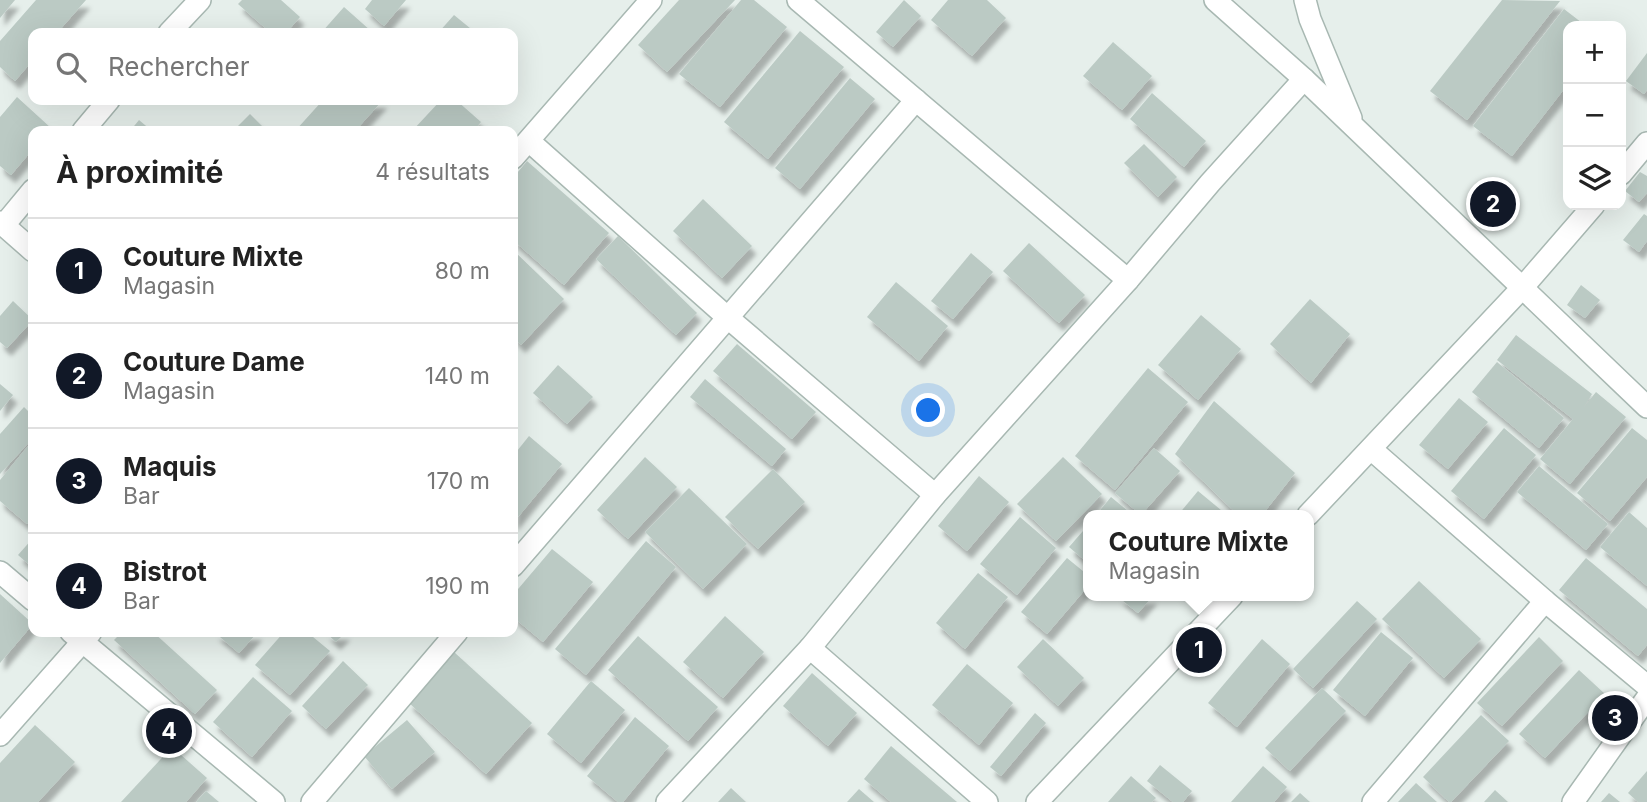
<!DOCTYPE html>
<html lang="fr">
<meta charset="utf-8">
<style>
body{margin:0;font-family:Inter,sans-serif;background:#f2f2f2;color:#222}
.controls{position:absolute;right:21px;top:21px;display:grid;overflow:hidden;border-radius:14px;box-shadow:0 7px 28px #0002}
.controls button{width:63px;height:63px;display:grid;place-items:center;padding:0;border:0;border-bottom:2px solid #e0e0e0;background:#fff;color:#222;font:35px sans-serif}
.you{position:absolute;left:929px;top:411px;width:24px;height:24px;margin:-18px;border:5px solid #fff;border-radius:50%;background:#1a73e8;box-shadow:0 0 0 10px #1a73e833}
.badge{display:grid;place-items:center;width:46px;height:46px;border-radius:50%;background:#111827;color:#fff;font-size:23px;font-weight:700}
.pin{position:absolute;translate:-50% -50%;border:4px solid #fff;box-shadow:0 2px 7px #0006}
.popup{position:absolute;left:1083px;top:510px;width:231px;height:91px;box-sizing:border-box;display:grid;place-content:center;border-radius:14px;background:#fff;filter:drop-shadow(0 2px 5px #0005);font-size:23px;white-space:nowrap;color:#767676}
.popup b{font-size:26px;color:#222}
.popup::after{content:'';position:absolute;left:50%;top:100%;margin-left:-14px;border:14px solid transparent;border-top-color:#fff}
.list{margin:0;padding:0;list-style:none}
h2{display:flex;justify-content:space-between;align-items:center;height:91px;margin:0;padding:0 28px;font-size:30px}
h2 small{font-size:23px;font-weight:400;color:#767676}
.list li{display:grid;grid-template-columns:46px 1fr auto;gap:21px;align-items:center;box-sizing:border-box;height:105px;padding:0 28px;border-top:2px solid #e0e0e0}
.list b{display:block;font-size:26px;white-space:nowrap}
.list p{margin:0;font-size:23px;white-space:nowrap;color:#767676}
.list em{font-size:23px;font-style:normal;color:#767676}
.icon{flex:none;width:38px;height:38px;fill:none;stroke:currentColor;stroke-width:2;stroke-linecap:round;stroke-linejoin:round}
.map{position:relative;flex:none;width:1647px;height:802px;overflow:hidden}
.search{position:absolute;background:#fff;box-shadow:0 7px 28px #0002;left:28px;top:28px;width:490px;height:77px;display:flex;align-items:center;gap:18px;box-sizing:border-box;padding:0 24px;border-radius:14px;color:#767676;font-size:26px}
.panel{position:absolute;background:#fff;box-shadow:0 7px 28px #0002;left:28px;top:126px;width:490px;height:511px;border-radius:14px}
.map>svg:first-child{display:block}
.building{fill:#bbcac4;filter:url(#shadow)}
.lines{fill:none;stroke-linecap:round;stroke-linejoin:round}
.street-casing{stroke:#a8b8b2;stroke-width:24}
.street{stroke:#fff;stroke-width:21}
</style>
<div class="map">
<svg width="1647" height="802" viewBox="0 0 1647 802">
<defs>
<filter id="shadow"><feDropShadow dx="4.5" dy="8" stdDeviation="2" flood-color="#0004"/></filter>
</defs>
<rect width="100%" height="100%" fill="#e6efeb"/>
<g class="building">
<path d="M0 0H15L0 18Z"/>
<path d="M36 0H86L57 33H33V60L15 81 0 67V41Z"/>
<path d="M242 0H281L300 17 286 33H271L238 4Z"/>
<path d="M372 0H406L384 26 365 9Z"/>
<path d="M679 0H735L667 72 638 45Z"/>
<path d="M741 0H754L787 27 720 107 679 74Z"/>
<path d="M904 0 921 16 893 47 876 32Z"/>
<path d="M948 0H987L1006 18 972 56 931 20Z"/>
<path d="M1502 0 1560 1 1467 120 1430 91Z"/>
<path d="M344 7 371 31 368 33H321Z"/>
<path d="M1564 9 1586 26H1568V84L1512 156 1473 126Z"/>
<path d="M454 15 476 33H438Z"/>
<path d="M800 31 844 67 768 159 724 122Z"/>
<path d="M1113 42 1152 76 1122 110 1083 76Z"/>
<path d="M1647 53V90L1644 94 1626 81Z"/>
<path d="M850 78 875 99 800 189 775 168Z"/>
<path d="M1152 93 1206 141 1184 167 1130 119Z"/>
<path d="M17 97 51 128 49 131H33V149L11 175 0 166V117Z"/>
<path d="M323 100H383L355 131H295Z"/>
<path d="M441 100H456L481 122 473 131H412Z"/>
<path d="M250 114 267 131H233Z"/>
<path d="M139 120 152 131H130Z"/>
<path d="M1144 144 1177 177 1158 197 1124 163Z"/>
<path d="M527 161 609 233 564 285 513 240V178Z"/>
<path d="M1640 172 1647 176V193L1639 202 1625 191Z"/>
<path d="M703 199 752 246 722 278 673 231Z"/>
<path d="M1644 214 1647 216V241L1639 252 1623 240Z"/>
<path d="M618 236 697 313 676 335 596 259Z"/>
<path d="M1029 243 1085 295 1059 323 1003 271Z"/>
<path d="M513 250 564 299 521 345 513 337Z"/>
<path d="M971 253 993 272 953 319 931 301Z"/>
<path d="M896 282 948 326 919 361 867 317Z"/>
<path d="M1581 285 1600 300 1585 318 1567 305Z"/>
<path d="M1310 299 1350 334 1311 383 1270 344Z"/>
<path d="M13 301 33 320 7 348 0 342V316Z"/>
<path d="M1201 315 1241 349 1198 400 1158 365Z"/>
<path d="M1516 335 1592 394 1584 407 1596 392 1626 417 1570 484 1540 459 1573 419 1497 360Z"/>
<path d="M737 344 816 412 792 439 713 371Z"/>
<path d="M1497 362 1564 418 1539 448 1472 392Z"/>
<path d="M558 365 593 397 567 424 533 393Z"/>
<path d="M1148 368 1188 402 1115 490 1075 456Z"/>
<path d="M705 379 786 449 772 466 690 397Z"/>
<path d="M0 384 13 395 0 411Z"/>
<path d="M1459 398 1488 422 1448 469 1419 445Z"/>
<path d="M1214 401 1295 473 1262 515H1238L1175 454Z"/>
<path d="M24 407 33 416V438L0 474V434Z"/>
<path d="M1504 428 1536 455 1484 519 1451 491Z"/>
<path d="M1632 428 1647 440V477L1610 521 1577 493Z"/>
<path d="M529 436 562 464 513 523V456Z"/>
<path d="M28 446 33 450V517L27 524 0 501V480Z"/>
<path d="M1154 448 1180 471 1141 515 1115 493Z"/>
<path d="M645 457 677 487 628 539 597 510Z"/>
<path d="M1063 457 1102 494 1056 541 1017 504Z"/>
<path d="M1539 466 1608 524 1586 550 1517 492Z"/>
<path d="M773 469 805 502 758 549 725 517Z"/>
<path d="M979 476 1009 502 967 551 938 526Z"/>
<path d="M689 488 747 544 703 589 645 532Z"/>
<path d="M1198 491 1227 515H1178Z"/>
<path d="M1111 497 1133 515H1096Z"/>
<path d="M1629 512 1647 528V586L1600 547Z"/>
<path d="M1020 517 1056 548 1017 595 980 564Z"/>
<path d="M1089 524V564L1069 547Z"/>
<path d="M33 538V568L18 555Z"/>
<path d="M646 541 676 567 586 675 555 649Z"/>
<path d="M552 549 593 582 543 642 513 617V595Z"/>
<path d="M1067 558 1089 576V585L1047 634 1021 612Z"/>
<path d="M1586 558 1647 609V645L1638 656 1559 590Z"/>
<path d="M978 573 1008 597 965 649 936 623Z"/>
<path d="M1419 581 1481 639 1444 678 1382 619Z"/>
<path d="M0 594 33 624 0 663Z"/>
<path d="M1117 596H1153L1138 613Z"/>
<path d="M1357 601 1377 619 1313 688 1293 669Z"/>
<path d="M725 616 764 652 723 698 683 662Z"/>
<path d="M122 632H153L217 690 195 714 114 640Z"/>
<path d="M214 632H258L239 653Z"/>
<path d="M284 632H307L330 651 290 695 255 665Z"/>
<path d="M325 632H346L336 642Z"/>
<path d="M1381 632 1413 658 1365 716 1333 690Z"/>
<path d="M638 636 718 707 688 741 608 670Z"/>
<path d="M1539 637 1563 661 1502 726 1477 703Z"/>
<path d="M1043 639 1084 678 1058 706 1017 667Z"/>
<path d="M1262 639 1290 664 1237 727 1208 703Z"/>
<path d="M454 652 532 723 486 774 408 702Z"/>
<path d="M343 661 368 685 326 729 302 706Z"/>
<path d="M967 664 1013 703 979 745 932 705Z"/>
<path d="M1579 670 1605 694 1545 758 1519 734Z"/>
<path d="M812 673 857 713 828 746 783 706Z"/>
<path d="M253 677 292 711 252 757 213 722Z"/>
<path d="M591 681 625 710 581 763 547 734Z"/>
<path d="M1322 688 1346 711 1290 771 1265 748Z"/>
<path d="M1035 713 1046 723 1001 776 990 767Z"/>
<path d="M1481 715 1509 741 1451 802H1449L1423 777Z"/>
<path d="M635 717 669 746 623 802H618L587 776Z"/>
<path d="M407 720 435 752 392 789 364 756Z"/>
<path d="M35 725 75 762 38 802H0V763Z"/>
<path d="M891 746 957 802H891L864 779Z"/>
<path d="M172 747 207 778 186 802H121Z"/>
<path d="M1160 765 1192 791 1183 802H1173L1147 781Z"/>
<path d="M1263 766 1287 787 1274 802H1231Z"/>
<path d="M1647 771V802H1638L1628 793Z"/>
<path d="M1131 776 1156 798 1152 802H1108Z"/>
<path d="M1416 783 1437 802H1398Z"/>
<path d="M731 788 746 802H718Z"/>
<path d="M859 789 874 802H847Z"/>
<path d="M1495 790 1508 802H1484Z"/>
<path d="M206 791 219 802H196Z"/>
<path d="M1300 793 1310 802H1291Z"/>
<path d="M1609 793 1620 802H1601Z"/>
</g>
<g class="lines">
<g class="street-casing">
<g id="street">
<path d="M798 0 1128 280"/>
<path d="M1215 0 1304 79 1647 407"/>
<path d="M1305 0 1310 19 1351 118"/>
<path d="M169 33 200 0"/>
<path d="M83 131 109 100"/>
<path d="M529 141 727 317 935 495"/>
<path d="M513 158 651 0"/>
<path d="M1621 174 1647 143"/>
<path d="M0 222 33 251"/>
<path d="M4 225 33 190"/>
<path d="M1371 449 1545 601 1647 686"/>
<path d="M1308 515 1523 287 1594 205"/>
<path d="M513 566 916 100"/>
<path d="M0 572 33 600"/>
<path d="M71 632 274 802"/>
<path d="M810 648 987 802"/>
<path d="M0 735 91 632"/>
<path d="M312 802 457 632"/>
<path d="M667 802 810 648 935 495 1128 280 1210 183 1304 79"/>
<path d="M1037 802 1232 596"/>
<path d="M1373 802 1545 601"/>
<path d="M1573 802 1647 698"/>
</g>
</g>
<use href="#street" class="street"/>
</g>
</svg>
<div class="controls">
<button>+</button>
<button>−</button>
<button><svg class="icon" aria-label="layers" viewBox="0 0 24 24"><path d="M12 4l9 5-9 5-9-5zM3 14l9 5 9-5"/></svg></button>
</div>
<div class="you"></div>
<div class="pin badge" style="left:1199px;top:650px">1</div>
<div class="popup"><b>Couture Mixte</b>Magasin</div>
<div class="pin badge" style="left:1493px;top:204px">2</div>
<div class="pin badge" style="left:1615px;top:718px">3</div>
<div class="pin badge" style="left:169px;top:731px">4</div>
<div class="search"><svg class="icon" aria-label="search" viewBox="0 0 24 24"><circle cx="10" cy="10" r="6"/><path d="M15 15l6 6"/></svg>Rechercher</div>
<section class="panel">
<h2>À proximité<small>4 résultats</small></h2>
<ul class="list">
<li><span class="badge">1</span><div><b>Couture Mixte</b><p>Magasin</p></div><em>80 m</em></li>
<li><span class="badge">2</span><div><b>Couture Dame</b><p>Magasin</p></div><em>140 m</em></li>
<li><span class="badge">3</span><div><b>Maquis</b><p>Bar</p></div><em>170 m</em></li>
<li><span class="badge">4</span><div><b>Bistrot</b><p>Bar</p></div><em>190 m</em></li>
</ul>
</section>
</div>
